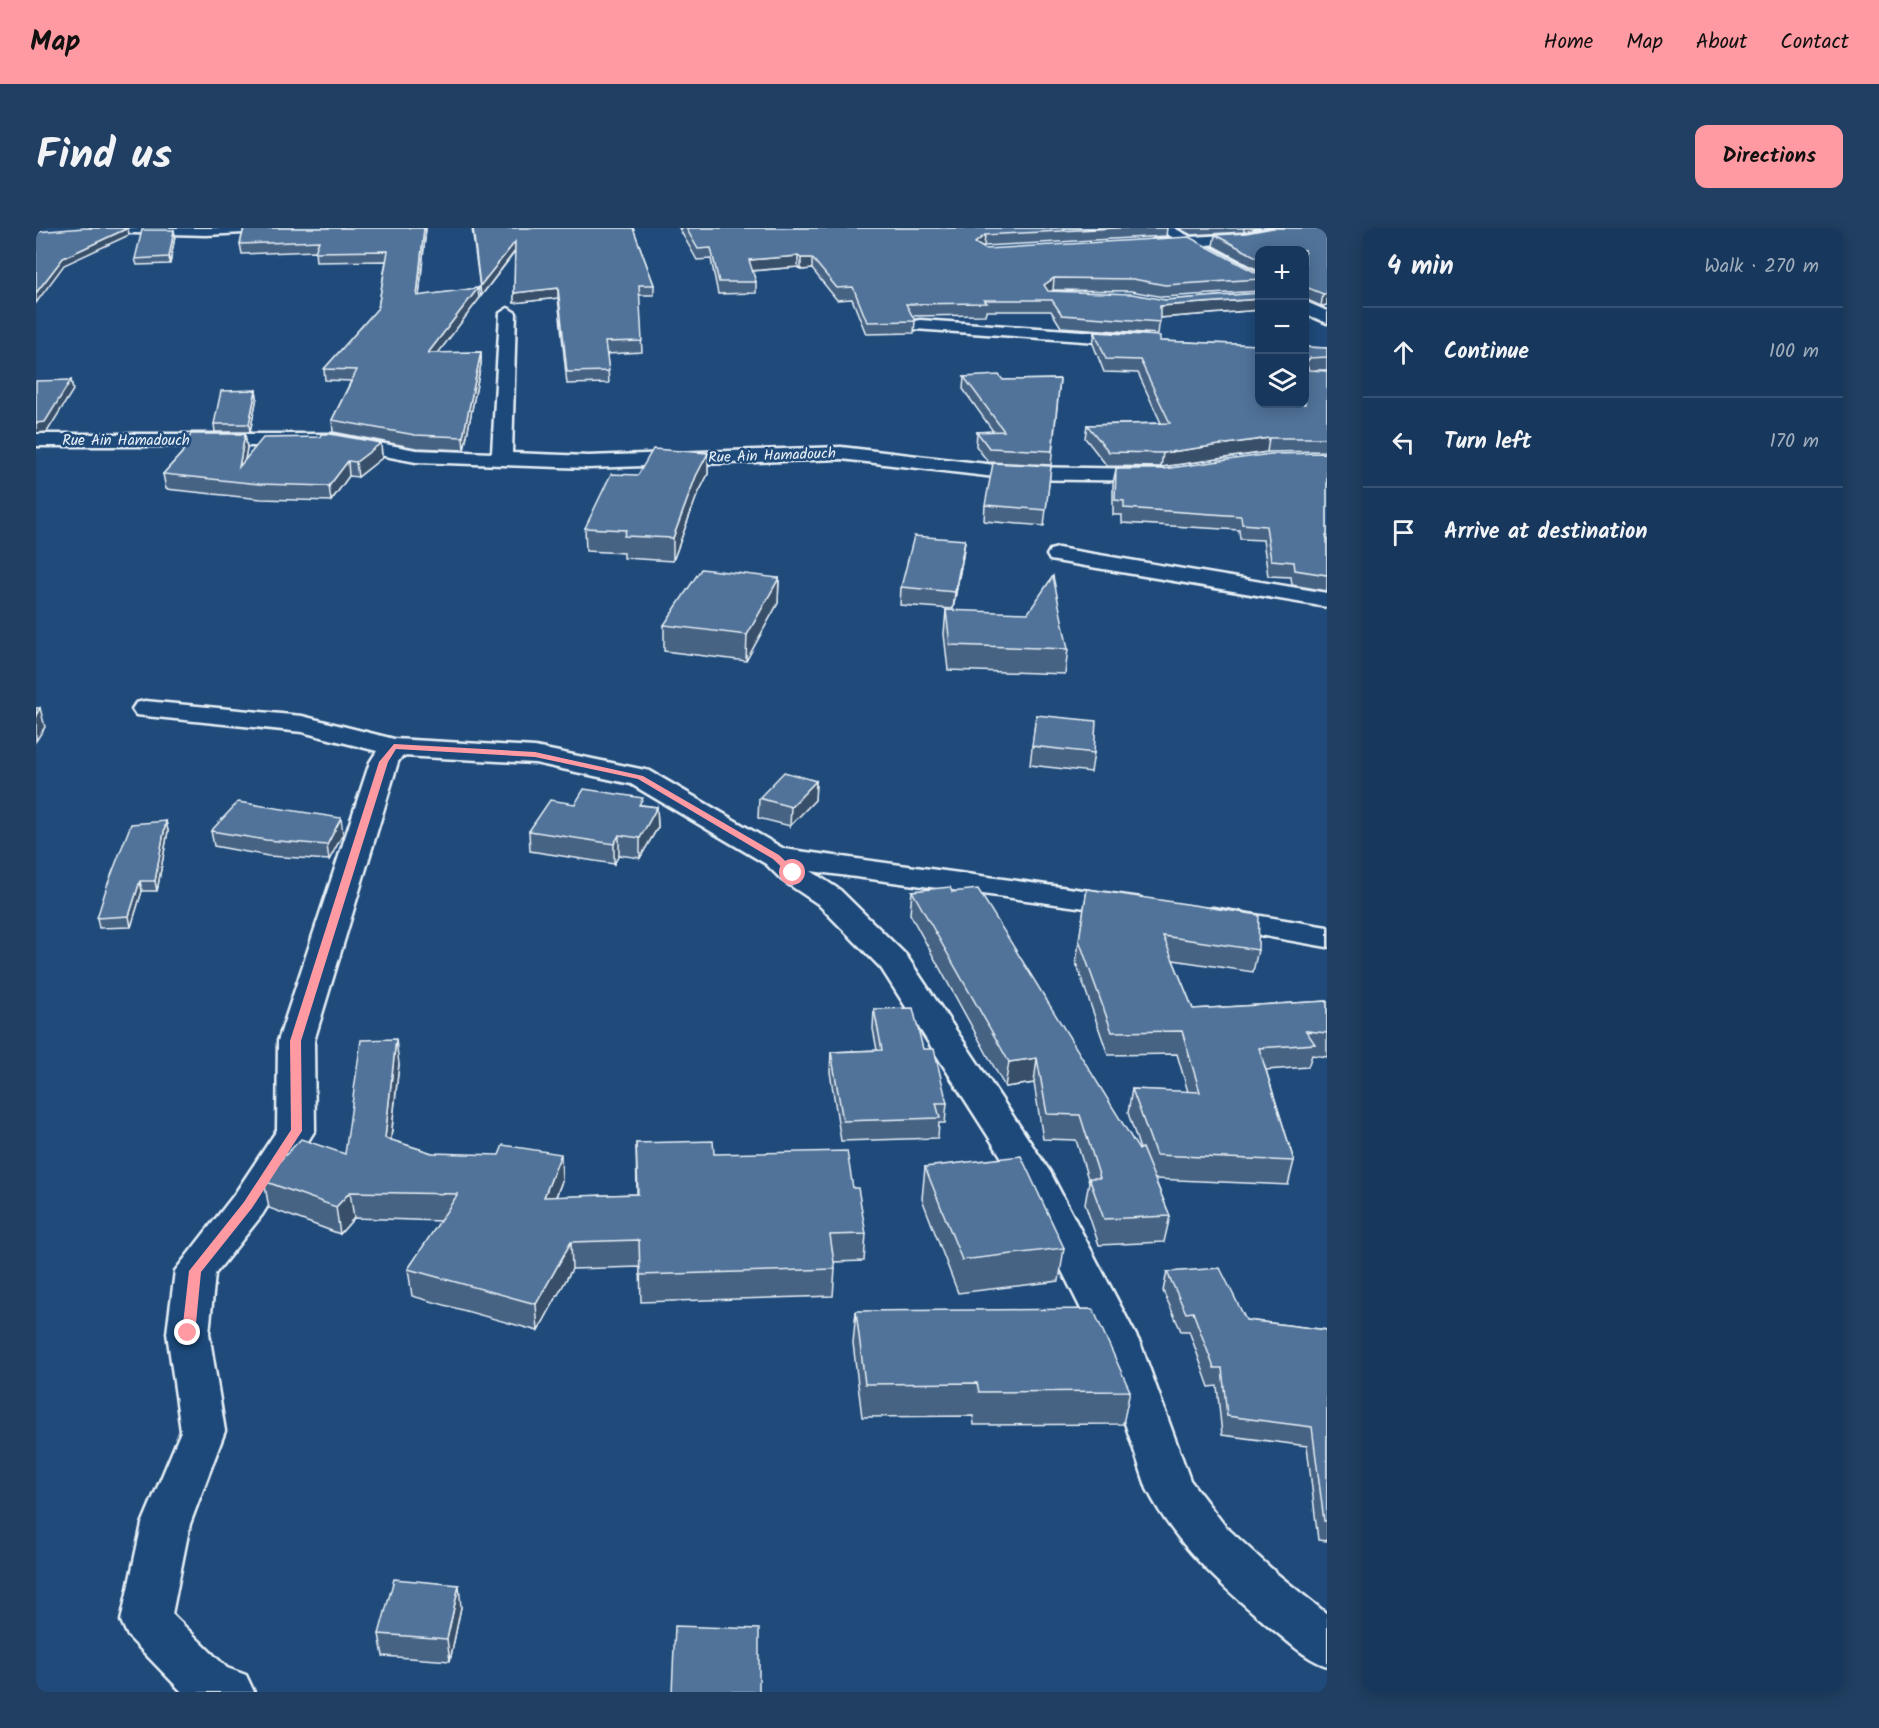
<!DOCTYPE html>
<meta charset="utf-8">
<style>
body{margin:0;font-family:Kalam,sans-serif;background:#203f62;color:#f1f3f6}
.controls{position:absolute;right:18px;top:18px;display:grid;overflow:hidden;border-radius:12px;box-shadow:0 3px 15px #0003}
.controls button{width:54px;height:54px;display:grid;place-items:center;padding:0;border:0;border-bottom:2px solid #365272;background:#17385c;color:#f1f3f6;font:30px sans-serif}
.stop{position:absolute;width:18px;height:18px;margin:-14px;border:4px solid #ff9aa2;border-radius:50%;background:#fff}
.stop.end{background:#ff9aa2;border-color:#fff;box-shadow:0 2px 6px #0008}
.list{margin:0;padding:0;list-style:none}
h2{display:flex;justify-content:space-between;align-items:center;height:78px;margin:0;padding:0 24px;font-size:26px}
h2 small{font-size:20px;font-weight:400;color:#9eacbb}
.list li{display:grid;grid-template-columns:39px 1fr auto;gap:18px;align-items:center;box-sizing:border-box;height:90px;padding:0 24px;border-top:2px solid #365272}
.list b{display:block;font-size:22px;white-space:nowrap}
.list em{font-size:20px;font-style:normal;color:#9eacbb}
.icon{flex:none;width:33px;height:33px;fill:none;stroke:currentColor;stroke-width:2;stroke-linecap:round;stroke-linejoin:round}
.map{position:relative;flex:none;width:1291px;height:1464px;overflow:hidden;border-radius:12px}
header{display:flex;align-items:center;gap:36px;box-sizing:border-box;height:84px;padding:0 30px;background:#ff9aa2;color:#111}
header strong{font-size:28px}
nav{display:flex;gap:33px;margin-inline-start:auto;font-size:21px}
.intro{display:flex;align-items:center;justify-content:space-between;box-sizing:border-box;height:144px;padding:0 36px}
h1{margin:0;font-size:42px}
.button{padding:15px 27px;border-radius:12px;background:#ff9aa2;color:#111;font-size:21px;font-weight:700}
main{display:flex;gap:36px;padding:0 36px}
aside{flex:1;background:#17385c;border-radius:12px;box-shadow:0 3px 15px #0003}
.map>svg:first-child{display:block}
.lines{fill:none;stroke-linecap:round;stroke-linejoin:round}
.minor-casing{stroke:#e8f1f8;stroke-width:5}
.primary-casing{stroke:#e8f1f8;stroke-width:5}
.minor{fill:#1f4a7a;fill-rule:evenodd}
.primary{fill:#1f4a7a;fill-rule:evenodd}
.wall{fill:#466384;stroke:#e8f1f8;stroke-width:1.5}
.shaded-wall{fill:#39506b;stroke:#e8f1f8;stroke-width:1.5}
.building{fill:#517399;stroke:#e8f1f8;stroke-width:1.5}
.route{fill:#ff9aa2}
.labels{text-anchor:middle;stroke-width:5;stroke-linejoin:round;paint-order:stroke}
.far-street-label{font-size:15px;fill:#e8f1f8;stroke:#1f4a7a}
</style>
<header>
<strong>Map</strong>
<nav><a>Home</a><a>Map</a><a>About</a><a>Contact</a></nav>
</header>
<div class="intro"><h1>Find us</h1><a class="button">Directions</a></div>
<main>
<div class="map">
<svg width="1291" height="1464" viewBox="0 0 1291 1464">
<rect width="100%" height="100%" fill="#1f4a7a"/>
<filter id="ink" filterUnits="userSpaceOnUse"><feTurbulence type="fractalNoise" baseFrequency=".0167" numOctaves="2"/><feDisplacementMap in="SourceGraphic" scale="12" xChannelSelector="R" yChannelSelector="G"/><feConvolveMatrix kernelMatrix="1 2 1 2 8 2 1 2 1" color-interpolation-filters="sRGB"/></filter>
<g filter="url(#ink)">
<g class="lines">
<g class="minor-casing">
<g id="minor">
<path d="M55 0H235L228 4 170 7 62 4Z"/>
<path d="M1235 0H1264L1262 3 1208 14 1119 21 1111 16 1119 11 1208 6Z"/>
<path d="M472 80 480 85 476 225 552 228 805 219 976 239 1123 241 1130 243 1133 247 1130 251 1123 253 976 251 805 231 552 240 380 234 296 218H0V206H296L380 222 456 225 464 85Z"/>
<path d="M884 92 1104 107 1110 108 1113 112 1110 116 1104 117 878 101 875 97 878 93Z"/>
<path d="M1022 320 1291 365V379L1014 332 1011 327 1014 322Z"/>
<path d="M109 473 266 488 358 511 499 519 614 543 748 621 1105 670 1110 677 1105 684 1094 686 775 643 804 662 870 727 1014 944 1105 1117 1154 1252 1189 1298 1240 1345 1291 1386V1438C1268 1430 1253 1414 1234 1399 1187 1359 1139 1317 1111 1261L1063 1117 982 955 845 740 782 676 746 652 730 636 595 556 499 535 366 528 362 534 278 813 279 902 226 987 179 1046 173 1105 189 1203 154 1296 136 1386 191 1440 210 1447 218 1464H146L92 1408 85 1393 106 1296 145 1203 131 1105 139 1043 198 967 241 902 242 813 334 534 341 523 266 504 100 487 96 481 100 475Z"/>
<path d="M1177 680 1291 699V719L1166 697 1161 690 1166 683Z"/>
</g>
</g>
<g class="primary-casing">
<g id="primary">
<path d="M1120 0H1138L1224 46V58Z"/>
<path d="M1268 73 1291 83V95L1268 85Z"/>
</g>
</g>
<use href="#minor" class="minor"/>
<use href="#primary" class="primary"/>
</g>
<g class="wall">
<path d="M208 0H390L383 68 442 60 443 71 402 125 445 124V136L428 222 380 220 297 204 296 192 315 153 289 152 288 141 342 80 350 33 280 34 279 23 206 26 204 16Z"/>
<path d="M436 0H597L618 57V67H603L606 124 571 126 573 155 531 156 522 70 478 75 479 24 445 68Z"/>
<path d="M643 0H1131L1130 8 948 18 946 19 949 21 1224 47V63L1127 69 1095 63 1017 62 1016 63 1129 72 1224 65V82L1124 90 1122 106 1025 99 1015 83H950L949 87 876 88 879 93 878 105 830 106 816 71 801 72 776 41 765 42 762 39 717 43 720 54V65L682 66 675 31 661 32Z"/>
<path d="M1142 0H1225L1208 4 1155 7Z"/>
<path d="M1291 0V77L1285 78 1269 71V22H1224V43L1177 18 1179 7Z"/>
<path d="M138 2 139 8 134 36 101 37 99 31Z"/>
<path d="M1059 104 1124 113 1291 120V142H1279L1291 143V223L1231 224 1125 239 1071 238 1049 210 1051 197 1125 195 1102 145 1068 144 1057 116Z"/>
<path d="M928 149 967 152 1024 151 1015 237 952 234 940 218 941 204 957 203 927 161Z"/>
<path d="M220 162 221 169 214 204H179L178 196Z"/>
<path d="M209 206 211 220 209 231 345 215 346 230 322 249 313 248 295 273 225 271 130 261 127 246 146 225Z"/>
<path d="M672 225V246L660 270 637 333 588 330V325L550 323 549 300 602 247Z"/>
<path d="M1291 225V363L1256 357 1255 349 1232 348 1227 312 1204 311 1203 302 1086 295V287H1077V255L1080 241H1127Z"/>
<path d="M1015 238 1008 298 948 293 949 277Z"/>
<path d="M929 312 927 328 917 381 864 377 865 359Z"/>
<path d="M743 350 742 375 710 433 628 423V397Z"/>
<path d="M910 382 1032 421 1029 446 912 442 908 406Z"/>
<path d="M1000 487 1058 525 1055 544 994 537Z"/>
<path d="M780 553 779 572 754 598 722 590 723 570Z"/>
<path d="M539 576 607 577 621 579 622 599 604 630 583 627 578 636 494 623 493 603Z"/>
<path d="M130 593 132 603 121 663H106L95 699 63 700 61 690Z"/>
<path d="M175 603 307 606 293 632 232 628 178 618Z"/>
<path d="M1051 661 1222 722 1217 744 1137 732 1157 781 1291 773V829L1276 827 1272 839 1230 842 1258 933 1252 957 1119 951 1134 988 1128 1014 1063 1017 1049 976 1053 954 1040 912 1007 911 998 855 969 859 874 686 876 663 916 664 1103 922 1104 921 1092 885 1096 861 1152 864 1141 826 1072 827 1040 735Z"/>
<path d="M838 781 887 821 911 875 909 895H903L902 910 805 913 794 844 795 824 841 822 837 801Z"/>
<path d="M363 836 355 912 396 925 526 953 520 969 601 966 600 915 678 926 817 960 830 1006 828 1033 798 1034 799 1041 797 1068 605 1074 604 1039 536 1041 502 1103 376 1068 372 1041 405 993 318 990 304 1006 233 980 228 953 309 926Z"/>
<path d="M889 939 1028 1020 1023 1053 922 1065 886 971Z"/>
<path d="M1131 1044 1210 1092 1291 1102V1313L1282 1312 1271 1218 1186 1207 1181 1158 1173 1159 1153 1103H1145L1127 1063Z"/>
<path d="M820 1083 1094 1163 1087 1196 938 1197 937 1188 826 1189 817 1115Z"/>
<path d="M425 1379 414 1433 347 1428 343 1406Z"/>
</g>
<g class="shaded-wall">
<path d="M92 0 93 7 28 37 0 75V65L27 30Z"/>
<path d="M388 0H390L382 79 381 68Z"/>
<path d="M1208 0H1225L1208 4Z"/>
<path d="M138 2 139 8 134 36 133 29Z"/>
<path d="M949 7 948 18 938 26 939 15Z"/>
<path d="M479 14V23L445 68 444 58Z"/>
<path d="M762 28V39L713 43V32Z"/>
<path d="M765 30H776V41L765 42Z"/>
<path d="M1018 50 1017 62 1007 69 1008 57Z"/>
<path d="M442 60 443 71 393 137 392 125Z"/>
<path d="M522 60V70L478 75V65Z"/>
<path d="M1287 66H1291V77L1285 78Z"/>
<path d="M1224 71V82L1122 90 1124 78Z"/>
<path d="M445 124V136L428 222 427 209Z"/>
<path d="M35 152 37 162 11 204 0 205V195Z"/>
<path d="M220 162 221 169 214 204 213 196Z"/>
<path d="M209 206 211 220 205 253 203 239Z"/>
<path d="M1233 210 1231 224 1125 239 1127 225Z"/>
<path d="M345 215 346 230 322 249 320 234Z"/>
<path d="M672 225V246L660 270 637 333V310L660 248Z"/>
<path d="M312 233 313 248 295 273 293 258Z"/>
<path d="M929 312 927 328 917 381 919 364Z"/>
<path d="M743 350 742 375 710 433 711 407Z"/>
<path d="M4 480 9 499 0 513V487Z"/>
<path d="M780 553 779 572 754 598 755 579Z"/>
<path d="M621 579 622 599 604 630V610Z"/>
<path d="M305 590 307 606 293 632 291 617Z"/>
<path d="M130 593 132 603 121 663 119 653Z"/>
<path d="M583 607V627L578 636V616Z"/>
<path d="M104 653 106 663 95 699 93 688Z"/>
<path d="M360 811 363 836 352 936 349 910Z"/>
<path d="M1001 830 998 855 969 859 973 834Z"/>
<path d="M525 926 526 953 509 996 508 969Z"/>
<path d="M314 964 318 990 304 1006 300 979Z"/>
<path d="M535 1014 536 1041 502 1103 500 1076Z"/>
<path d="M423 1357 425 1379 414 1433 411 1411Z"/>
</g>
<g class="building">
<path d="M48 0H92L27 30 0 65V4Z"/>
<path d="M208 0H388L381 68 442 60 392 125 445 124 427 209 379 207 296 192 321 142 288 141 342 80 352 23 279 24 283 13 204 16Z"/>
<path d="M437 0H597L618 57H603L606 113 569 114 573 143 531 144 522 60 478 65 479 14 444 58Z"/>
<path d="M650 0H1080L949 7 939 15 949 21 1153 9 1224 47V51L1129 57 1097 51 1018 50 1008 57 1012 63 1096 66 1129 72 1224 65V71L1124 78V94L1026 87 1016 72H948L951 75 870 76 879 93 831 94 817 59 801 60 776 30H765L762 28 713 32 720 54H683L675 20 662 21Z"/>
<path d="M1237 0H1291V66H1287L1270 59 1269 65V22H1224V31L1179 7 1210 5Z"/>
<path d="M106 2H138L133 29 99 31Z"/>
<path d="M1059 104 1124 108V113L1224 117V176H1269V119L1291 120V129L1274 130 1270 135 1273 142 1291 143V210H1233L1127 225 1073 224 1051 197 1134 195 1104 132 1070 131Z"/>
<path d="M963 147 967 152 1024 151 1016 223 953 220 941 204 968 203 928 149Z"/>
<path d="M35 152 9 194 0 195V153Z"/>
<path d="M220 162 213 196H178L185 163Z"/>
<path d="M155 206H209L203 239 227 210 284 209 285 206H294L345 215 320 234 312 233 293 258 223 256 127 246 146 225Z"/>
<path d="M617 221 672 225 660 248 637 310 588 308 590 302 549 300 575 246 602 247Z"/>
<path d="M1291 225V307H1290L1291 312V347L1259 342 1258 334 1235 332 1230 298 1206 296 1205 288 1088 280V273L1079 272 1080 241H1127L1234 226Z"/>
<path d="M957 235 1015 238 1010 282 949 277Z"/>
<path d="M878 308 929 312 919 364 865 359Z"/>
<path d="M665 341 743 350 711 407 628 397Z"/>
<path d="M1017 348 1032 421 914 417 910 382 992 385Z"/>
<path d="M0 480H4L0 487Z"/>
<path d="M1000 487 1060 493 1058 525 996 518Z"/>
<path d="M748 544 780 553 755 579 723 570Z"/>
<path d="M548 561 607 570 603 577 621 579 604 610 583 607 578 616 493 603 514 572 539 576Z"/>
<path d="M202 574 305 590 291 617 230 612 175 603Z"/>
<path d="M130 593 119 653H104L93 688 61 690 71 658 95 596Z"/>
<path d="M914 659 916 664 942 661 1103 922 1106 920 1134 988 1068 991 1053 950H1064L1044 887 1011 886 1001 830 973 834 876 663Z"/>
<path d="M1051 661 1223 687 1222 722 1127 708 1157 781 1291 773V805L1270 803 1279 816 1223 820 1258 933 1120 927 1096 861 1164 864 1146 803 1076 804 1043 712Z"/>
<path d="M877 780 887 821H898L911 875H900L904 890 807 893 795 824 846 822 838 781Z"/>
<path d="M360 811 349 910 396 925 463 927 467 917 525 926 508 969 602 966 600 915 677 913 678 926 811 923 817 960H822L830 1006 794 1007 799 1041 604 1047 603 1012 535 1014 500 1076 372 1041 422 966 314 964 300 979 228 953 235 942 265 911 309 926 325 812Z"/>
<path d="M985 928 1028 1020 926 1032 889 939Z"/>
<path d="M1184 1040 1210 1092 1291 1102V1293H1288L1276 1199 1191 1188 1186 1140H1178L1157 1084 1150 1085 1131 1044Z"/>
<path d="M1057 1081 1094 1163 943 1164 941 1155 829 1156 820 1083Z"/>
<path d="M358 1351 423 1357 411 1411 343 1406Z"/>
<path d="M639 1398 723 1401V1464H636Z"/>
</g>
</g>
<path class="route" d="M358 516 499 524 607 548 743 627 762 645 754 647 737 631 602 551 499 529 360 521 352 534 265 813 266 903 216 980 165 1044 159 1105 157 1108H148L146 1105 153 1043 208 974 255 902 254 813 343 534Z"/>
<g class="labels">
<g class="far-street-label">
<text x="90" y="217">Rue Ain Hamadouch</text>
<text transform="translate(736 227) rotate(-2)" y="5">Rue Ain Hamadouch</text>
</g>
</g>
</svg>
<div class="controls">
<button>+</button>
<button>−</button>
<button><svg class="icon" aria-label="layers" viewBox="0 0 24 24"><path d="M12 4l9 5-9 5-9-5zM3 14l9 5 9-5"/></svg></button>
</div>
<div class="stop" style="left:757px;top:645px"></div>
<div class="stop end" style="left:152px;top:1105px"></div>
</div>
<aside>
<h2>4 min<small>Walk · 270 m</small></h2>
<ul class="list">
<li><svg class="icon" aria-label="ahead" viewBox="0 0 24 24"><path d="M12 20V5M6 11l6-6 6 6"/></svg><div><b>Continue</b></div><em>100 m</em></li>
<li><svg class="icon" aria-label="left" viewBox="0 0 24 24"><path d="M17 20v-9H6M10 6l-5 5 5 5"/></svg><div><b>Turn left</b></div><em>170 m</em></li>
<li><svg class="icon" aria-label="arrive" viewBox="0 0 24 24"><path d="M6 21V4h12l-3 4 3 4H6"/></svg><div><b>Arrive at destination</b></div></li>
</ul>
</aside>
</main>
